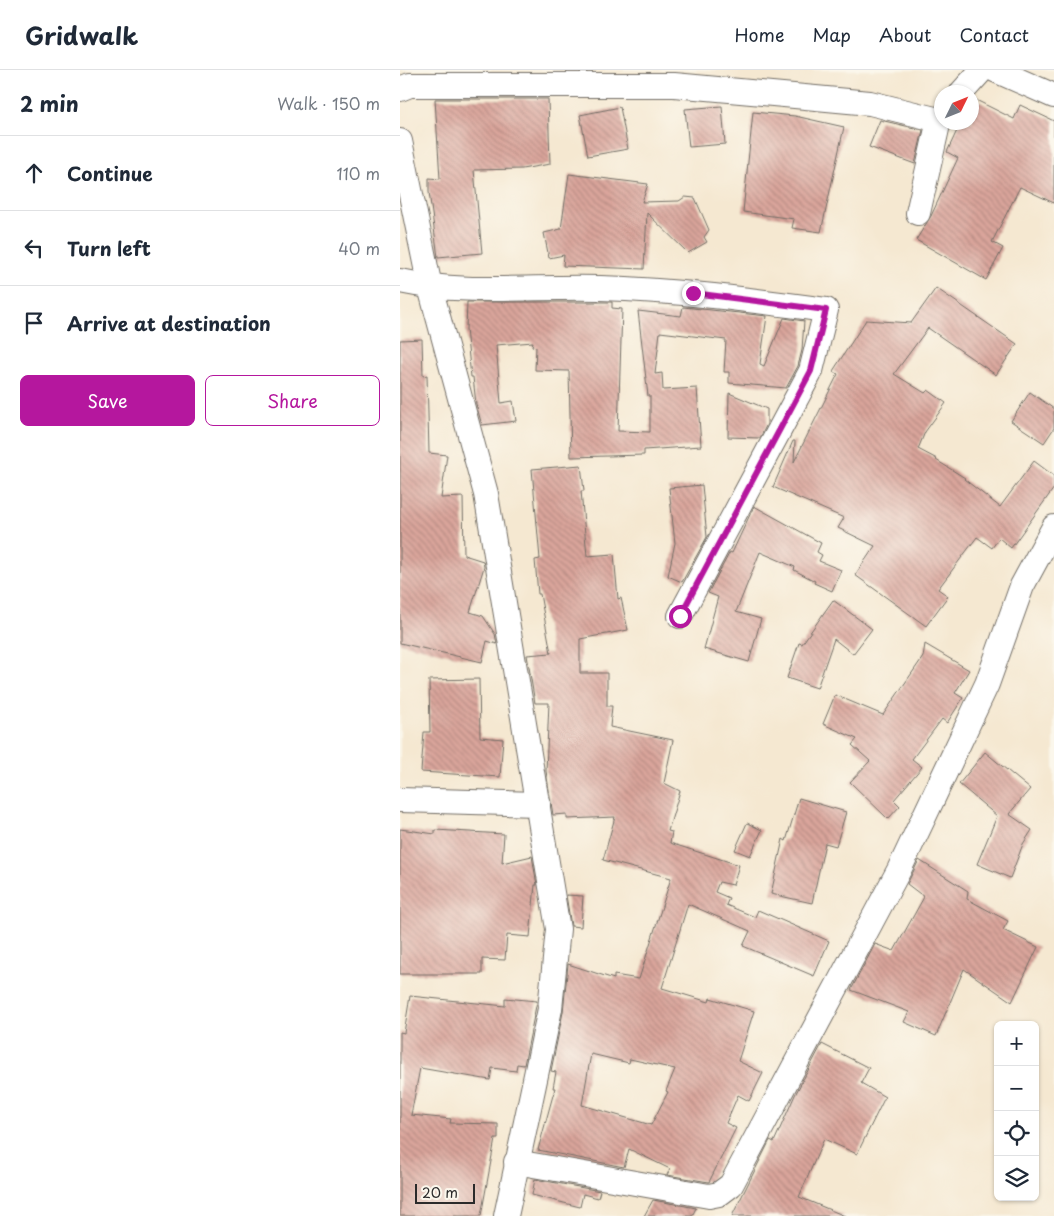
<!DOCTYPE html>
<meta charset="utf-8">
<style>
body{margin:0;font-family:"Playpen Sans",sans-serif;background:#f2f2f3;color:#1f2937}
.controls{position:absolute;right:15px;bottom:15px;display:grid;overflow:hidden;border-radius:8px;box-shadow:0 1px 4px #0004}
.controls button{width:45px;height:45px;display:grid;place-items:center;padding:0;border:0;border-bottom:1px solid #e0e1e3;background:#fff;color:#1f2937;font:25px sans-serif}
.compass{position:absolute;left:534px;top:15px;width:45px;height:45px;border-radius:50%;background:#fff;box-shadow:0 1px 4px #0004;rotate:47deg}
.scale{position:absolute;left:15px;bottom:12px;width:60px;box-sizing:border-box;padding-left:5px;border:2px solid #2b2b2b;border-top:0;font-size:14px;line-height:18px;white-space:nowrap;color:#2b2b2b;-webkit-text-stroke:4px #fbf7ec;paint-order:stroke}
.stop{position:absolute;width:15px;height:15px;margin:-11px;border:4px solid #b5179e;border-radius:50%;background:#fff}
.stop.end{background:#b5179e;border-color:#fff;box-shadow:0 1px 5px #0008}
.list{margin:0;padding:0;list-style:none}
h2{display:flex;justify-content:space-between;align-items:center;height:65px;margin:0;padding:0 20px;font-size:21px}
h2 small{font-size:16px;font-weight:400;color:#747a83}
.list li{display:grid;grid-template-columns:32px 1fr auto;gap:15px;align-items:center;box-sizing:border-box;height:75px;padding:0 20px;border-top:1px solid #e0e1e3}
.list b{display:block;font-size:19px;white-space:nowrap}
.list em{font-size:16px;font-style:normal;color:#747a83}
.actions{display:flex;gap:10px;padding:15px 20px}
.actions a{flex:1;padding:11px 0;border:1px solid #b5179e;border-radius:8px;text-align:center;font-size:18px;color:#b5179e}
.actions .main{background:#b5179e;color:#fff}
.icon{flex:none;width:28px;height:28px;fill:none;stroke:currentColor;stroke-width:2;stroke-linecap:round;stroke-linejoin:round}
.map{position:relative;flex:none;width:654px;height:1146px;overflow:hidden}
header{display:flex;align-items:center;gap:30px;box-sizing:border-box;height:70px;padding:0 25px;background:#fff;border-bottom:1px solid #e0e1e3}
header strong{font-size:24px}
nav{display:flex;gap:28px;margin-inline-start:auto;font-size:18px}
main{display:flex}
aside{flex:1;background:#fff}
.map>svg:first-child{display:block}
.building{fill:url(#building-back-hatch);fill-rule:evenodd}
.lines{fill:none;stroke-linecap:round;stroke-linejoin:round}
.street-casing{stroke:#726d65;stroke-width:26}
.street{stroke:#fff;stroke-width:24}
.route{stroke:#b5179e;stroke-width:6}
</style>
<header>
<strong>Gridwalk</strong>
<nav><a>Home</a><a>Map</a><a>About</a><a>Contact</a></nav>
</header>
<main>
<aside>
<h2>2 min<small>Walk · 150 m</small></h2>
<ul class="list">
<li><svg class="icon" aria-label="ahead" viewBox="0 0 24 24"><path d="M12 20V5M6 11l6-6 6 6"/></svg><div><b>Continue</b></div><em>110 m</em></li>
<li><svg class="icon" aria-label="left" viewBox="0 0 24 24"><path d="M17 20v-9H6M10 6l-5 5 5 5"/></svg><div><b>Turn left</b></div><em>40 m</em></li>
<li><svg class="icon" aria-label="arrive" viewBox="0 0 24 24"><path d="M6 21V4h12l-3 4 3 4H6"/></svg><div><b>Arrive at destination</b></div></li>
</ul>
<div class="actions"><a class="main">Save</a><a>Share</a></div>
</aside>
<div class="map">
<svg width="654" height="1146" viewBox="0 0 654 1146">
<defs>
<pattern id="building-back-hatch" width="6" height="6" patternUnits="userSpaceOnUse" patternTransform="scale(1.25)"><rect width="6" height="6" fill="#daa59b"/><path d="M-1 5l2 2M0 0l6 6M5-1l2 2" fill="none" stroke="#b1877f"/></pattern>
</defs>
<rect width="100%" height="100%" fill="#fbf7ec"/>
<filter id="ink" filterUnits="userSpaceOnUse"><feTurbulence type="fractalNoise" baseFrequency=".02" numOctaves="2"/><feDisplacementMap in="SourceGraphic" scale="10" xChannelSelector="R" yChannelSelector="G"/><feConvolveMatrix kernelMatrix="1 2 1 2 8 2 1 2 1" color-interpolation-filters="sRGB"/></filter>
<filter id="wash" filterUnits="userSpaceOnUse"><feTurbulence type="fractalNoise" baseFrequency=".0096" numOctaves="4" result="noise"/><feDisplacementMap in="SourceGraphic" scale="20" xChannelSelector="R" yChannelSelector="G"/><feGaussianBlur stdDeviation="1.12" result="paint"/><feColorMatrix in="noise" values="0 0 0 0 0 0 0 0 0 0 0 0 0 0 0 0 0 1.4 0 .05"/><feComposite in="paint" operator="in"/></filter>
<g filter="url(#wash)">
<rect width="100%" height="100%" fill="#f5e8d1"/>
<g id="blocks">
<g class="building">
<path d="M35 29H148L150 94 122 99 74 100 82 183 38 187 29 122V108L40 109Z"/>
<path d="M574 29 614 49 620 35 654 51V133L620 117 592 172 603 178 586 210 516 170 531 146 558 88 547 82 561 52H572V32Z"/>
<path d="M322 36 325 74 289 77 285 39Z"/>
<path d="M220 37 228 79 188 86 180 45Z"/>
<path d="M353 42 395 46 444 57 421 162 392 158 394 149 343 142Z"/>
<path d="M480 50 523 60 515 94 469 77Z"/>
<path d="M169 104 248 114 242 132 279 131 285 127 295 128 309 160 304 167 307 172 288 183 247 143 244 199 163 196 164 185 149 188 144 163 161 159Z"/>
<path d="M536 218 617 274 596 305 528 258 494 304 525 323 528 320 546 333 525 362 518 379 537 389 536 390 565 408 564 409 600 437 634 391 654 406V418L611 478 599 468 592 478 577 467 538 519 548 526 526 556 455 505 475 476 438 458 444 448 373 417 393 371H395L394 392 438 304 433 301 466 250 511 253Z"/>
<path d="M67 232H212V238L222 239 218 361 250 362V326H248L238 241 281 246 283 237 367 246 360 294 364 296 384 248 404 251 402 280 398 296 386 318 329 313V302H324L326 270 260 262 255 304 262 303 263 320 297 318 301 376 244 380V385L171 387 169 301 135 300 136 277 132 276 133 272 96 275 101 333 113 331 116 351 82 355 76 334 73 307H71L66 259Z"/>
<path d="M22 269 23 306 27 305 29 383 47 385 41 428 63 427 64 485 83 491 84 497 70 542 83 546 95 564 97 574 87 571 82 592 0 573V270Z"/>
<path d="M630 322 654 339V358L644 373 611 351Z"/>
<path d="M329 323 367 339V354L360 368 328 367Z"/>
<path d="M181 395 184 421H181L187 486 214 484 218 529 221 528 228 560 180 569V603H207V636H212L210 657 273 670 264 713 280 721 268 761 272 762 270 773 339 795 333 815 319 812 315 822 329 828 326 835 355 847 358 840 429 871 414 906 343 876 350 861 288 834 262 918 309 932 310 928 354 941 338 991 363 1003 349 1031 338 1025 326 1053 336 1058 309 1112 267 1105 270 1099 229 1079 224 1097 138 1080 155 1018H153L156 1002 151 1001 163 942 168 894 214 909V905L239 909 271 808 203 790 215 747 167 749V744L153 745 146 701 149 633H135L127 585 151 583 140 524H138L135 490 140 489 132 399ZM191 984 229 993 230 989 275 999 266 1021 268 1022 251 1055 182 1035Z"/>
<path d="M302 415 307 467 282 512 268 506 275 473 269 418Z"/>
<path d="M354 436 421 473 417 482 422 485 419 491 441 500 432 521 414 513 415 511 394 500 395 497 360 482 336 542 361 549 349 592 304 579 318 527 308 523 330 482 332 483Z"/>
<path d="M433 530 472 559 453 584 434 569 417 618 387 608 399 573 402 574Z"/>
<path d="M525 574 569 600 555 623 563 628 547 653 542 649 512 689 522 697 494 730 500 736 488 749 450 712 470 691 452 675 457 669 423 654 435 625 483 645 523 587Z"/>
<path d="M79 609 80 667 103 669 100 707 21 702 24 662H30L29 610Z"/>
<path d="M585 682 630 719 609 744 632 760 623 774 610 808 577 794 597 746 559 714Z"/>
<path d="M399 728 446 742 436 776 425 773 412 833 371 824 383 769 386 771Z"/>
<path d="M347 753 362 760 350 786 335 780Z"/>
<path d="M0 759 35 764V760L104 764 102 793 132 786 137 815H135L130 867 107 865 105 890 82 889V904H0Z"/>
<path d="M519 790 568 821 567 829 608 851 603 860 638 877 612 932 564 899 536 966 504 952 509 942 451 920 475 874 494 881 524 827 507 814Z"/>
<path d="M166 825 183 826 181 857 171 856Z"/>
<path d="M10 926 105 936V928L137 931 124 995 117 994 116 1001 92 998 90 1010 20 998 11 1045 51 1049 50 1053 98 1054V1069H95L81 1146H0V962L4 963Z"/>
<path d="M422 974 469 998 461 1013 485 1027 457 1084 424 1069 399 1127 445 1146H332L370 1070 374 1072 395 1025Z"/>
<path d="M135 1109 200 1121 198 1128 183 1124 180 1137 132 1125Z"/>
<path d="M253 1130 296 1138 292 1146H244Z"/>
</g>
</g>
</g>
<g filter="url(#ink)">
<use href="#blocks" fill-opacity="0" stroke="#726d65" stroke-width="1"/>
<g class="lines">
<g class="street-casing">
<g id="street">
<path d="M595 0 654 26"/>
<path d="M0 19 10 15H274L470 33 539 50"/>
<path d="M562 22 582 0"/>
<path d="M0 71 30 217 86 424 158 859 150 939 106 1146"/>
<path d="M518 143 539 50 542 47"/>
<path d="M0 211C65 225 134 216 200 218 276 220 351 230 426 240L411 301 280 546"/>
<path d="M0 730 138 734"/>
<path d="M116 1092 309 1126 319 1124 331 1115 499 800 587 614 622 516 654 457"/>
</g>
</g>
<use href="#street" class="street"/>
</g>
</g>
<g class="lines" filter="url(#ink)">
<path class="route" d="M280 546 411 301 426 240 293 223"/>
</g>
</svg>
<div class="controls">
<button>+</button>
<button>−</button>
<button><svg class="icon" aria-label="locate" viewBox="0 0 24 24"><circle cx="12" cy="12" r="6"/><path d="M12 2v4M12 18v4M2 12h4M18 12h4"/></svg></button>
<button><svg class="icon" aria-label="layers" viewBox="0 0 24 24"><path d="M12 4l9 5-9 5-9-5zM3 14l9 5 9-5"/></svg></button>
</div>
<svg class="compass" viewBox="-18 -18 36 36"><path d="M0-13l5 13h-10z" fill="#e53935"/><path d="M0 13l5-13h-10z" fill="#747a83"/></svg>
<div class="scale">20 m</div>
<div class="stop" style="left:280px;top:546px"></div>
<div class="stop end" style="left:293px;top:223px"></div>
</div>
</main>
